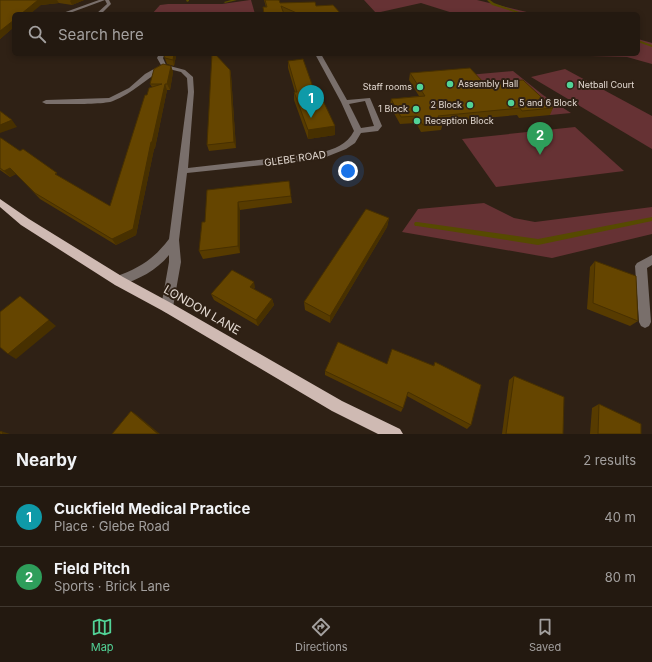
<!DOCTYPE html>
<meta charset="utf-8">
<style>
body{margin:0;font-family:Inter,sans-serif;background:#2f261e;color:#f1f3f6}
.you{position:absolute;left:348px;top:171px;width:14px;height:14px;margin:-10px;border:3px solid #fff;border-radius:50%;background:#1a73e8;box-shadow:0 0 0 6px #1a73e833}
.badge{display:grid;place-items:center;width:26px;height:26px;border-radius:50%;background:#52d397;color:#fff;font-size:13px;font-weight:700}
.pin{position:absolute;translate:-50% -33px;filter:drop-shadow(0 1px 2px #0008)}
.pin::after{content:'';position:absolute;top:21px;width:14px;height:12px;background:inherit;clip-path:polygon(0 0,100% 0,50% 100%)}
.list{margin:0;padding:0;list-style:none}
h2{display:flex;justify-content:space-between;align-items:center;height:52px;margin:0;padding:0 16px;font-size:17px}
h2 small{font-size:13px;font-weight:400;color:#a3a09f}
.list li{display:grid;grid-template-columns:26px 1fr auto;gap:12px;align-items:center;box-sizing:border-box;height:60px;padding:0 16px;border-top:1px solid #403830}
.list b{display:block;font-size:15px;white-space:nowrap}
.list p{margin:0;font-size:13px;white-space:nowrap;color:#a3a09f}
.list em{font-size:13px;font-style:normal;color:#a3a09f}
.icon{flex:none;width:22px;height:22px;fill:none;stroke:currentColor;stroke-width:2;stroke-linecap:round;stroke-linejoin:round}
.map{position:relative;flex:none;width:652px;height:434px;overflow:hidden}
.search{position:absolute;background:#231910;box-shadow:0 2px 6px #0003;left:12px;right:12px;top:12px;height:44px;display:flex;align-items:center;gap:10px;box-sizing:border-box;padding:0 14px;border-radius:6px;color:#a3a09f;font-size:15px}
.sheet{height:172px;background:#231910}
nav{display:flex;justify-content:space-around;align-items:center;box-sizing:border-box;height:56px;border-top:1px solid #403830;background:#231910;font-size:11px;color:#a3a09f}
nav a{display:grid;justify-items:center;gap:2px}
nav .on{color:#52d397}
.map>svg:first-child{display:block}
.green{fill:#663234}
.lines{fill:none;stroke-linecap:round;stroke-linejoin:round}
.stream{fill:#564a00;fill-rule:evenodd}
.minor{fill:#796f6b;fill-rule:evenodd}
.major{fill:#cfbab3;fill-rule:evenodd}
.wall{fill:#573b00}
.shaded-wall{fill:#473000}
.building{fill:#654500;stroke:#473000}
.poi-dot{fill:#52d397;stroke:#2f2115;stroke-width:1.5}
.labels{text-anchor:middle;stroke-width:4;stroke-linejoin:round;paint-order:stroke}
.far-poi-label{font-size:9px;fill:#e2d8d0;stroke:#2f2115;text-anchor:start}
.street-label{font-size:10px;fill:#e2d8d0;stroke:#2f2115}
.near-street-label{font-size:12px;fill:#e2d8d0;stroke:#2f2115}
</style>
<div class="map">
<svg width="652" height="434" viewBox="0 0 652 434">
<rect width="100%" height="100%" fill="#2f2115"/>
<g class="green">
<path d="M250 0H251L255 14H152L160 5 168 4H222Z"/>
<path d="M364 0H477L535 14H456L421 3 376 13Z"/>
<path d="M638 39 652 43V64L627 57 590 56 584 54H638Z"/>
<path d="M565 69 652 116V149L531 77Z"/>
<path d="M513 71 543 95 571 113 550 115 481 90 468 75Z"/>
<path d="M575 127 624 171 496 187 462 139Z"/>
<path d="M484 203 514 218 535 222 652 207V234L552 258 402 232 418 209Z"/>
</g>
<g class="lines">
<g class="stream">
<path d="M186 0H189V1L187 2Z"/>
<path d="M231 0H237L225 3 224 2Z"/>
<path d="M487 0H490L494 3 525 14H521L492 5Z"/>
<path d="M638 40 652 45V47L638 42Z"/>
<path d="M652 217V221L538 245 417 226H415L414 224 415 222H417L538 239Z"/>
</g>
<g class="minor">
<path d="M99 0H109L111 4 101 14H96L107 4 105 0 67 14H60Z"/>
<path d="M159 54H165L163 58 166 65 185 70 193 77 194 92 188 168 320 153C334 149 347 145 354 131L341 102 315 54H321L347 100 370 98 382 126 378 131 361 133 355 143 346 149 321 159 187 173 179 240 181 262 173 307 171 311 167 313 163 311 161 307 169 262V255C156 271 139 279 119 286L115 285 113 281 115 277C139 268 153 260 169 239L188 92 187 78 181 72 165 68C147 78 133 93 113 101 104 105 59 104 46 104L42 102 46 100 109 98 129 88 145 74 161 65 157 58ZM365 101 374 126 361 128 349 104Z"/>
<path d="M652 255V265L647 268 651 322 649 326 645 328 641 326 639 322 635 266 637 263Z"/>
</g>
<path class="major" d="M0 199 29 219 123 277 171 303 342 401 400 429 403 434H378L332 411 163 311 115 285 21 225 0 207Z"/>
</g>
<g class="wall">
<path d="M0 0H84L72 5 59 3 41 5 14 14V27L0 39Z"/>
<path d="M264 0H279L280 3 316 6 341 14H288L283 12 284 14H264L263 7H266Z"/>
<path d="M163 54H192L190 56H176L174 66 167 64Z"/>
<path d="M288 61 314 90 335 126V135L308 139 294 100V92H295L288 68Z"/>
<path d="M171 66 173 72 170 90H167L155 148 154 149 136 235 116 245 40 199 16 174 10 177 0 170V138L60 178 110 206 147 95 152 87 150 84Z"/>
<path d="M230 70 231 75 236 148 209 151 207 145Z"/>
<path d="M410 73 484 83 553 108 550 115 519 118 517 115 442 122 443 123 441 130 421 132 416 123 400 124 390 106 391 99 419 96 409 80Z"/>
<path d="M207 190 291 196 292 203 240 210V253L203 259 199 251 205 222Z"/>
<path d="M389 218 387 227 330 323 305 310 304 302Z"/>
<path d="M595 261 638 321 630 326 587 309 590 267Z"/>
<path d="M255 287 254 289 272 299 274 305 258 326 214 300 211 294Z"/>
<path d="M435 362 471 425 467 429 407 396 403 408 401 412 325 375V371L387 364 433 366Z"/>
<path d="M514 376 563 434H502L509 380Z"/>
<path d="M599 404 641 434H590L592 408Z"/>
</g>
<g class="shaded-wall">
<path d="M38 0H57L59 3 41 5 30 14H21Z"/>
<path d="M71 0H84L72 5 70 1Z"/>
<path d="M14 20V27L0 39V31Z"/>
<path d="M174 54H176V56L174 66 173 60Z"/>
<path d="M171 66 173 72 170 90 167 84Z"/>
<path d="M230 70 231 75 236 148 234 142Z"/>
<path d="M165 84 167 90 155 148 154 149 136 235 116 245 112 239 151 142Z"/>
<path d="M12 120 17 127 0 133V125Z"/>
<path d="M335 126V135L308 139V130Z"/>
<path d="M10 168 16 174 10 177 4 171Z"/>
<path d="M238 202 240 210V253L238 246Z"/>
<path d="M389 218 387 227 330 323V316Z"/>
<path d="M254 282 255 287 251 292 250 287Z"/>
<path d="M20 296 56 326 16 359 8 354Z"/>
<path d="M272 299 274 305 258 326 256 320Z"/>
<path d="M131 411 137 415 160 434H158Z"/>
<path d="M1 431 10 434H3Z"/>
</g>
<g class="building">
<path d="M0 0H41H38L21 14H14V20L0 31Z"/>
<path d="M265 0H279L280 3 315 2 316 6 333 5 341 14H299L281 6 284 14H264L263 7H267Z"/>
<path d="M163 54H174L173 60 165 58Z"/>
<path d="M212 54H215L230 70 234 142 207 145Z"/>
<path d="M303 59 314 90H318L335 126 308 130 294 92H297L288 61Z"/>
<path d="M163 64 171 66 167 84H165L152 142H151L133 229 112 239 35 193 10 168 4 171 0 168V138H1L20 151 23 149 57 173 55 174 110 206 145 95H147L149 88 162 84H150L154 69Z"/>
<path d="M470 68 484 83 523 80 553 108 522 111 520 108 438 116 443 123 423 125 417 116 401 117 391 99 425 96 410 73Z"/>
<path d="M0 111 12 120 0 125Z"/>
<path d="M289 181 291 196 238 202V246L199 251 202 222H205L207 190Z"/>
<path d="M366 209 389 218 330 316 304 302Z"/>
<path d="M595 261 636 276 638 321 593 303Z"/>
<path d="M232 270 254 282 250 287 272 299 256 320 211 294Z"/>
<path d="M20 296 49 320 8 354 0 347V312Z"/>
<path d="M338 342 387 364 392 349 434 366 435 362 481 385 471 425 408 392 403 408 325 371Z"/>
<path d="M514 376 564 397 563 434H506Z"/>
<path d="M599 404 641 424V434H598Z"/>
<path d="M131 411 158 434H112Z"/>
<path d="M1 431 3 434H0V432Z"/>
</g>
<g class="poi-dot">
<circle cx="450" cy="84" r="4"/>
<circle cx="570" cy="85" r="4"/>
<circle cx="420" cy="87" r="4"/>
<circle cx="511" cy="103" r="4"/>
<circle cx="470" cy="105" r="4"/>
<circle cx="416" cy="109" r="4"/>
<circle cx="417" cy="121" r="4"/>
</g>
<g class="labels">
<g class="far-poi-label">
<text x="458" y="87">Assembly Hall</text>
<text x="578" y="88">Netball Court</text>
<text x="412" y="90" text-anchor="end">Staff rooms</text>
<text x="519" y="106">5 and 6 Block</text>
<text x="462" y="108" text-anchor="end">2 Block</text>
<text x="408" y="112" text-anchor="end">1 Block</text>
<text x="425" y="124">Reception Block</text>
</g>
<g class="street-label">
<text transform="translate(295 158) rotate(-8)" y="4">GLEBE ROAD</text>
</g>
<g class="near-street-label">
<text transform="translate(202 310) rotate(30)" y="4">LONDON LANE</text>
</g>
</g>
</svg>
<div class="you"></div>
<div class="pin badge" style="left:311px;top:118px;background:#0f9aa8">1</div>
<div class="pin badge" style="left:540px;top:155px;background:#2e9e5b">2</div>
<div class="search"><svg class="icon" aria-label="search" viewBox="0 0 24 24"><circle cx="10" cy="10" r="6"/><path d="M15 15l6 6"/></svg>Search here</div>
</div>
<section class="sheet">
<h2>Nearby<small>2 results</small></h2>
<ul class="list">
<li><span class="badge" style="background:#0f9aa8">1</span><div><b>Cuckfield Medical Practice</b><p>Place · Glebe Road</p></div><em>40 m</em></li>
<li><span class="badge" style="background:#2e9e5b">2</span><div><b>Field Pitch</b><p>Sports · Brick Lane</p></div><em>80 m</em></li>
</ul>
</section>
<nav>
<a class="on"><svg class="icon" aria-label="map" viewBox="0 0 24 24"><path d="M3 6l6-2 6 2 6-2v14l-6 2-6-2-6 2zM9 4v14M15 6v14"/></svg>Map</a>
<a><svg class="icon" aria-label="directions" viewBox="0 0 24 24"><path d="M12 3l9 9-9 9-9-9zM9 14v-3h6M13 9l2 2-2 2"/></svg>Directions</a>
<a><svg class="icon" aria-label="saved" viewBox="0 0 24 24"><path d="M7 4h10v16l-5-4-5 4z"/></svg>Saved</a>
</nav>
